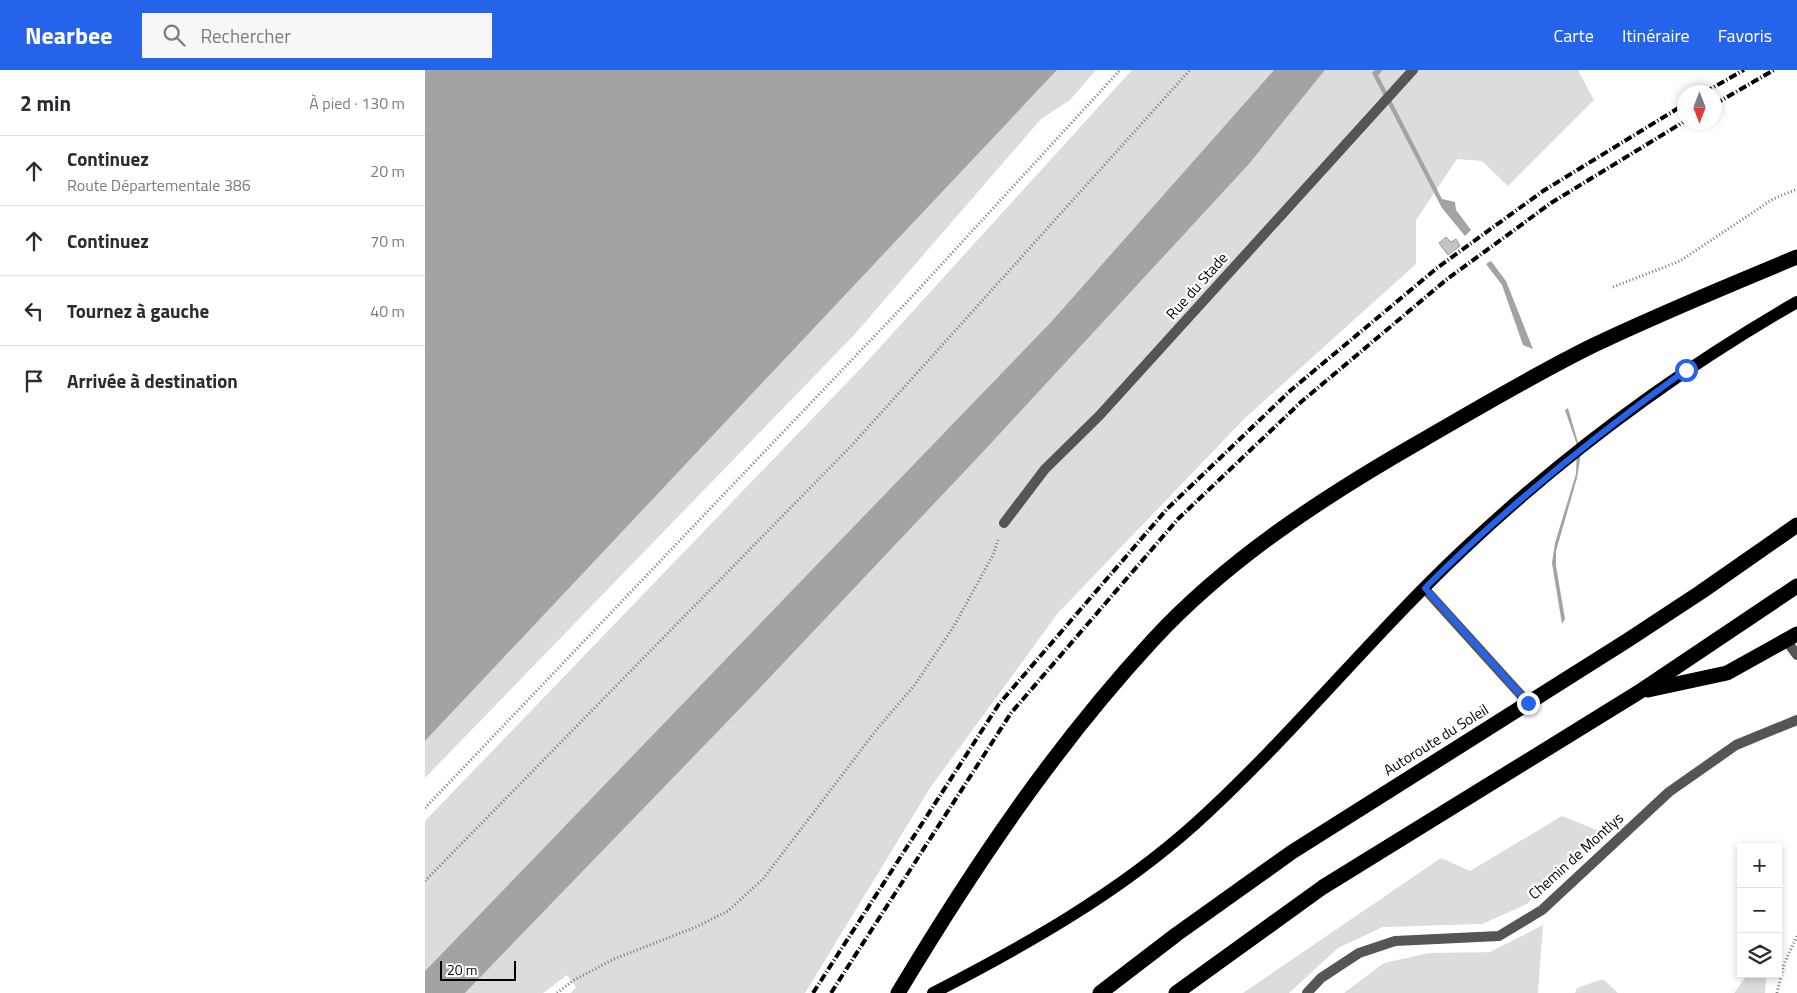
<!DOCTYPE html>
<html lang="fr">
<meta charset="utf-8">
<style>
body{margin:0;font-family:"Titillium Web",sans-serif;background:#f7f7f7;color:#2b2b33}
.controls{position:absolute;right:15px;bottom:15px;display:grid;overflow:hidden;border-radius:0px;box-shadow:0 2px 8px #0003}
.controls button{width:45px;height:45px;display:grid;place-items:center;padding:0;border:0;border-bottom:1px solid #e1e1e2;background:#fff;color:#2b2b33;font:25px sans-serif}
.compass{position:absolute;left:1252px;top:15px;width:45px;height:45px;border-radius:50%;background:#fff;box-shadow:0 2px 8px #0003;rotate:180deg}
.scale{position:absolute;left:15px;bottom:12px;width:76px;box-sizing:border-box;padding-left:5px;border:2px solid #000;border-top:0;font-size:14px;line-height:18px;white-space:nowrap;color:#000;-webkit-text-stroke:4px #fff;paint-order:stroke}
.stop{position:absolute;width:15px;height:15px;margin:-11px;border:4px solid #2563eb;border-radius:50%;background:#fff}
.stop.end{background:#2563eb;border-color:#fff;box-shadow:0 1px 5px #0008}
.list{margin:0;padding:0;list-style:none}
h2{display:flex;justify-content:space-between;align-items:center;height:65px;margin:0;padding:0 20px;font-size:21px}
h2 small{font-size:16px;font-weight:400;color:#7c7c81}
.list li{display:grid;grid-template-columns:32px 1fr auto;gap:15px;align-items:center;box-sizing:border-box;height:70px;padding:0 20px;border-top:1px solid #e1e1e2}
.list b{display:block;font-size:19px;white-space:nowrap}
.list p{margin:0;font-size:16px;white-space:nowrap;color:#7c7c81}
.list em{font-size:16px;font-style:normal;color:#7c7c81}
.icon{flex:none;width:28px;height:28px;fill:none;stroke:currentColor;stroke-width:2;stroke-linecap:round;stroke-linejoin:round}
.map{position:relative;flex:none;width:1372px;height:923px;overflow:hidden}
header{display:flex;align-items:center;gap:30px;box-sizing:border-box;height:70px;padding:0 25px;background:#2563eb;color:#fff}
header strong{font-size:24px}
nav{display:flex;gap:28px;margin-inline-start:auto;font-size:18px}
.search{width:350px;height:45px;background:#f7f7f7;display:flex;align-items:center;gap:12px;box-sizing:border-box;padding:0 18px;border-radius:0px;color:#7c7c81;font-size:19px}
main{display:flex}
aside{flex:1;background:#fff}
.map>svg:first-child{display:block}
.green{fill:#dcdcdc}
.water{fill:#a3a3a3}
.building{fill:#c4c4c4;stroke:#999}
.lines{fill:none;stroke-linecap:round;stroke-linejoin:round}
.path{stroke:#777;stroke-width:3;stroke-dasharray:1 2.5;stroke-linecap:butt}
.service{stroke:#555;stroke-width:10}
.minor{stroke:#555;stroke-width:10}
.primary{stroke:#000;stroke-width:12}
.motorway{stroke:#000;stroke-width:15}
.rail{stroke:#000;stroke-width:4;stroke-dasharray:8 2.5 1 2.5;stroke-linecap:butt}
.route{stroke:#2563eb;stroke-width:6}
.labels{text-anchor:middle;stroke-width:4.5;stroke-linejoin:round;paint-order:stroke}
.street-label{font-size:15px;fill:#000;stroke:#fff}
</style>
<header>
<strong>Nearbee</strong>
<div class="search"><svg class="icon" aria-label="search" viewBox="0 0 24 24"><circle cx="10" cy="10" r="6"/><path d="M15 15l6 6"/></svg>Rechercher</div>
<nav><a>Carte</a><a>Itinéraire</a><a>Favoris</a></nav>
</header>
<main>
<aside>
<h2>2 min<small>À pied · 130 m</small></h2>
<ul class="list">
<li><svg class="icon" aria-label="ahead" viewBox="0 0 24 24"><path d="M12 20V5M6 11l6-6 6 6"/></svg><div><b>Continuez</b><p>Route Départementale 386</p></div><em>20 m</em></li>
<li><svg class="icon" aria-label="ahead" viewBox="0 0 24 24"><path d="M12 20V5M6 11l6-6 6 6"/></svg><div><b>Continuez</b></div><em>70 m</em></li>
<li><svg class="icon" aria-label="left" viewBox="0 0 24 24"><path d="M17 20v-9H6M10 6l-5 5 5 5"/></svg><div><b>Tournez à gauche</b></div><em>40 m</em></li>
<li><svg class="icon" aria-label="arrive" viewBox="0 0 24 24"><path d="M6 21V4h12l-3 4 3 4H6"/></svg><div><b>Arrivée à destination</b></div></li>
</ul>
</aside>
<div class="map">
<svg width="1372" height="923" viewBox="0 0 1372 923">
<rect width="100%" height="100%" fill="#fff"/>
<g class="green">
<path d="M632 0H671L645 30 616 49 429 265 0 708V671Z"/>
<path d="M707 0H849L626 252 0 901V751L438 296Z"/>
<path d="M900 0H1153L1169 30 1083 116 1057 91 1032 89 991 150V194L819 349 633 543 505 718 380 923H146L151 917 142 905 118 923H40L332 621 557 383 824 94Z"/>
<path d="M1137 746 1174 761 1102 834 1057 854 958 857 913 878 864 923H818L1016 788 1045 801Z"/>
<path d="M1118 855 1113 923H919L959 893 1004 883 1065 882Z"/>
<path d="M1323 904H1342L1340 923H1309Z"/>
<path d="M1178 909 1193 923H1150L1152 918Z"/>
</g>
<g class="water">
<path d="M0 0H632L0 671Z"/>
<path d="M849 0H900L824 94 557 383 332 621 40 923H0V901L626 252Z"/>
<path d="M950 0H958L953 5 1017 129 1030 132 1031 140 1046 160 1040 166 1017 138 947 3Z"/>
<path d="M1066 191 1081 211 1108 279 1098 275 1077 215 1061 194Z"/>
<path d="M1143 338 1156 383 1152 408 1131 481V496L1140 549 1137 554 1127 493 1130 473 1151 404 1152 375 1140 340Z"/>
</g>
<path class="building" d="M1021 167 1026 172 1031 169 1035 176 1023 185 1014 173Z"/>
<g class="lines">
<g class="path">
<path d="M1188 217 1255 191 1348 129 1372 119"/>
<path d="M0 738 482 232 695 0"/>
<path d="M0 811 428 374 765 0"/>
<path d="M132 923 149 910 189 889 271 857 303 841 338 809 452 659 489 616 529 556 568 485 573 470"/>
<path d="M1352 923 1359 894 1372 866"/>
</g>
<g class="service">
<path d="M999 518 1103 633"/>
<path d="M1361 570 1372 585"/>
</g>
<g class="minor">
<path d="M579 453 620 399 674 346 988 0"/>
<path d="M882 923 896 908 934 883 970 871 1074 866 1117 840 1244 722 1311 675 1372 650"/>
</g>
<path class="primary" d="M508 923C601 875 692 824 770 754 866 667 946 566 1040 478 1141 383 1252 301 1372 232"/>
<g class="motorway">
<path d="M1223 620 1302 603 1372 564"/>
<path d="M473 923C548 798 629 677 728 570 804 488 900 426 996 371 1053 338 1110 304 1169 275 1236 243 1304 215 1372 187"/>
<path d="M675 923 752 864 867 782 1203 570 1276 522 1372 455"/>
<path d="M751 923 898 817 1214 622 1372 516"/>
</g>
<g class="rail">
<path d="M1280 22 1319 0"/>
<path d="M1290 34 1349 0"/>
<path d="M388 923 574 634 742 439 866 320 1012 198 1118 121 1260 34"/>
<path d="M406 923 586 643 753 449 876 332 1021 210 1126 133 1260 51"/>
</g>
</g>
<g class="lines">
<path class="route" d="M1103 633 1000 518C1081 437 1168 367 1261 300"/>
</g>
<g class="labels">
<g class="street-label">
<text transform="translate(772 216) rotate(-48)" y="5">Rue du Stade</text>
<text transform="translate(1011 670) rotate(-32)" y="5">Autoroute du Soleil</text>
<text transform="translate(1151 786) rotate(-42)" y="5">Chemin de Montlys</text>
</g>
</g>
</svg>
<div class="controls">
<button>+</button>
<button>−</button>
<button><svg class="icon" aria-label="layers" viewBox="0 0 24 24"><path d="M12 4l9 5-9 5-9-5zM3 14l9 5 9-5"/></svg></button>
</div>
<svg class="compass" viewBox="-18 -18 36 36"><path d="M0-13l5 13h-10z" fill="#e53935"/><path d="M0 13l5-13h-10z" fill="#7c7c81"/></svg>
<div class="scale">20 m</div>
<div class="stop" style="left:1261px;top:300px"></div>
<div class="stop end" style="left:1103px;top:633px"></div>
</div>
</main>
